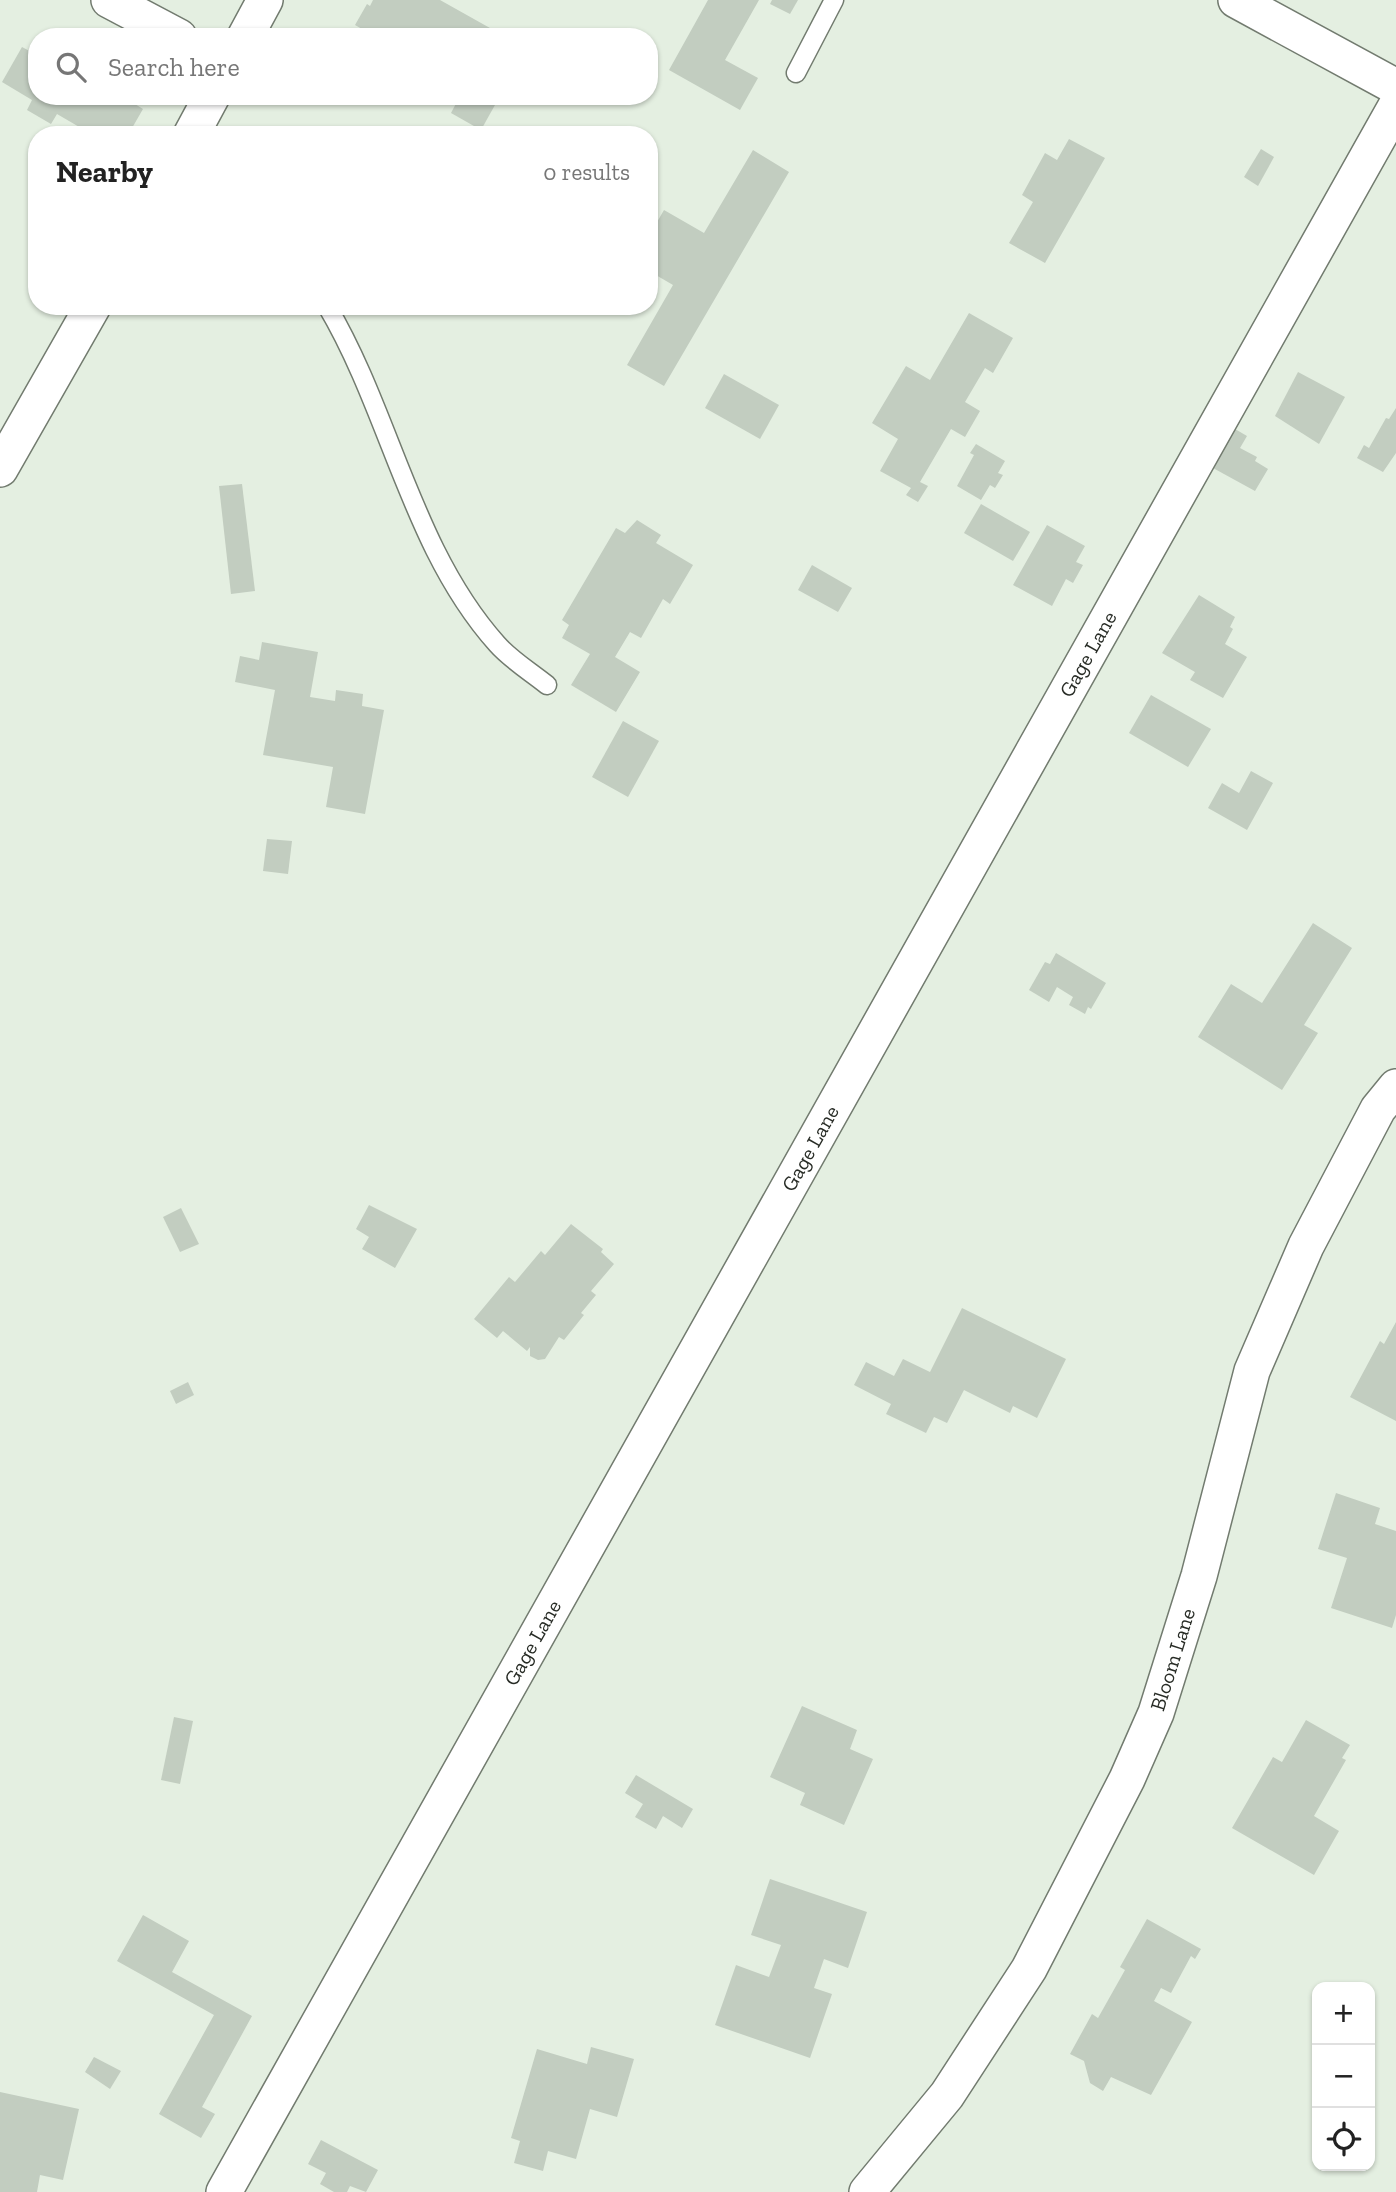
<!DOCTYPE html>
<meta charset="utf-8">
<style>
body{margin:0;font-family:"Zilla Slab",serif;background:#f6f6f6;color:#222}
.controls{position:absolute;right:21px;bottom:21px;display:grid;overflow:hidden;border-radius:14px;box-shadow:0 2px 5px #0004}
.controls button{width:63px;height:63px;display:grid;place-items:center;padding:0;border:0;border-bottom:2px solid #e0e0e0;background:#fff;color:#222;font:35px sans-serif}
.list{margin:0;padding:0;list-style:none}
h2{display:flex;justify-content:space-between;align-items:center;height:91px;margin:0;padding:0 28px;font-size:30px}
h2 small{font-size:23px;font-weight:400;color:#767676}
.icon{flex:none;width:38px;height:38px;fill:none;stroke:currentColor;stroke-width:2;stroke-linecap:round;stroke-linejoin:round}
.map{position:relative;flex:none;width:1396px;height:2192px;overflow:hidden}
.search{position:absolute;background:#fff;box-shadow:0 2px 5px #0004;left:28px;top:28px;width:630px;height:77px;display:flex;align-items:center;gap:18px;box-sizing:border-box;padding:0 24px;border-radius:28px;color:#767676;font-size:26px}
.panel{position:absolute;background:#fff;box-shadow:0 2px 5px #0004;left:28px;top:126px;width:630px;height:189px;border-radius:28px}
.map>svg:first-child{display:block}
.building{fill:#c2cdc0}
.lines{fill:none;stroke-linecap:round;stroke-linejoin:round}
.lane-casing{stroke:#727b6f;stroke-width:21}
.street-casing{stroke:#727b6f;stroke-width:38}
.lane{stroke:#fff;stroke-width:18}
.street{stroke:#fff;stroke-width:35}
.labels{text-anchor:middle;stroke-width:7;stroke-linejoin:round;paint-order:stroke}
.street-label{font-size:21px;fill:#282c26;stroke:#e4efe1}
</style>
<div class="map">
<svg width="1396" height="2192" viewBox="0 0 1396 2192">
<rect width="100%" height="100%" fill="#e4efe1"/>
<g class="building">
<path d="M373 0H440L506 37H376L355 25 367 4 370 6Z"/>
<path d="M708 0H759L725 60 758 78 740 110 669 70Z"/>
<path d="M772 0H798L790 14 770 4Z"/>
<path d="M22 47 37 55V96H122L143 109 128 135H77L81 128 57 114 51 124 27 110 32 100 2 82Z"/>
<path d="M460 96H500L481 130 451 113Z"/>
<path d="M1069 139 1105 158 1045 263 1009 243 1033 202 1022 195 1045 153 1057 160Z"/>
<path d="M1261 149 1274 157 1258 186 1244 177Z"/>
<path d="M753 150 789 172 664 386 627 365 673 285 649 271V236L664 210 704 233Z"/>
<path d="M969 313 1013 338 993 373 985 368 965 402 980 411 965 437 951 429 920 482 928 486 918 502 906 495 911 488 880 471 898 439 872 423 906 366 930 380Z"/>
<path d="M1298 372 1345 397 1319 444 1275 416Z"/>
<path d="M724 374 779 405 760 439 705 408Z"/>
<path d="M1396 408V453L1383 472 1357 458 1364 445 1369 448 1386 418 1389 419Z"/>
<path d="M1235 429 1247 436 1240 448 1257 457 1255 461 1268 469 1255 491 1213 468Z"/>
<path d="M976 444 1005 461 998 473 1003 475 995 488 990 485 981 500 957 486 974 455 970 453Z"/>
<path d="M242 484 255 591 231 594 219 486Z"/>
<path d="M981 504 1030 532 1013 561 964 533Z"/>
<path d="M637 520 661 535 656 543 693 565 670 604 663 599 641 638 630 632 615 657 640 672 616 712 571 685 590 654 562 638 569 625 562 620 616 528 625 533Z"/>
<path d="M1047 525 1085 546 1076 562 1083 565 1073 583 1066 579 1052 606 1013 585Z"/>
<path d="M812 565 852 588 838 612 798 590Z"/>
<path d="M1199 595 1235 617 1230 627 1233 629 1225 644 1247 657 1223 698 1190 680 1195 672 1162 653Z"/>
<path d="M262 642 318 652 310 697 335 701 336 690 363 694 362 706 384 710 365 814 326 807 333 767 263 755 275 690 235 682 240 656 259 660Z"/>
<path d="M1151 695 1211 729 1188 767 1129 733Z"/>
<path d="M623 721 659 741 628 797 592 777Z"/>
<path d="M1251 771 1273 783 1247 830 1208 808 1222 783 1239 793Z"/>
<path d="M267 839 292 841 288 874 263 871Z"/>
<path d="M1313 923 1352 948 1304 1025 1318 1033 1282 1090 1198 1037 1231 984 1262 1003Z"/>
<path d="M1056 953 1106 983 1091 1009 1088 1007 1085 1014 1069 1005 1073 997 1057 987 1049 1002 1029 990 1045 962 1050 964Z"/>
<path d="M369 1205 417 1229 395 1268 362 1249 369 1237 356 1229Z"/>
<path d="M181 1208 199 1244 180 1252 163 1217Z"/>
<path d="M571 1224 603 1249 601 1252 614 1264 591 1291 596 1295 581 1313 584 1315 564 1340 559 1337 545 1359 538 1360 530 1356V1347L527 1351 503 1331 497 1338 474 1319 509 1277 515 1282 541 1251 545 1255Z"/>
<path d="M962 1308 1066 1359 1037 1418 1013 1406 1010 1413 964 1390 947 1423 934 1417 926 1433 886 1414 891 1404 854 1385 866 1362 894 1376 903 1359 930 1372Z"/>
<path d="M1396 1322V1421L1350 1397 1380 1341 1384 1344Z"/>
<path d="M188 1382 194 1395 176 1404 170 1391Z"/>
<path d="M1336 1493 1380 1508 1375 1524 1396 1531V1615L1392 1628 1331 1608 1347 1558 1318 1549Z"/>
<path d="M802 1706 857 1730 850 1749 873 1759 844 1825 800 1805 805 1793 770 1777Z"/>
<path d="M174 1717 193 1721 180 1784 161 1780Z"/>
<path d="M1306 1720 1350 1745 1342 1758 1346 1760 1314 1816 1339 1831 1314 1875 1232 1828 1273 1757 1282 1762Z"/>
<path d="M636 1775 693 1809 682 1828 663 1816 656 1829 635 1817 643 1804 625 1793Z"/>
<path d="M770 1879 867 1912 848 1968 824 1959 814 1988 832 1994 810 2058 715 2025 736 1965 769 1977 781 1945 751 1935Z"/>
<path d="M143 1915 189 1941 172 1972 252 2016 202 2107 215 2114 201 2138 159 2114 214 2015 117 1961Z"/>
<path d="M1147 1919 1201 1949 1195 1959 1191 1956 1171 1993 1161 1988 1154 2001 1192 2022 1151 2095 1111 2077 1103 2091 1090 2083 1084 2061 1070 2054 1092 2014 1098 2018 1125 1970 1120 1967Z"/>
<path d="M591 2047 634 2059 617 2117 590 2109 576 2159 548 2151 543 2171 514 2163 520 2141 511 2138 537 2049 587 2064Z"/>
<path d="M94 2057 121 2071 110 2089 85 2072Z"/>
<path d="M0 2092 79 2109 63 2180 40 2175 37 2192H0Z"/>
<path d="M321 2140 378 2170 366 2192 350 2186 347 2192H334L320 2184 326 2173 308 2164Z"/>
</g>
<g class="lines">
<g class="lane-casing">
<g id="lane">
<path d="M796 73 834 0"/>
<path d="M327 306C391 414 412 549 497 644 511 660 531 672 547 685"/>
</g>
</g>
<g class="street-casing">
<g id="street">
<path d="M109 0 179 37"/>
<path d="M1236 0 1396 87"/>
<path d="M245 37 265 0"/>
<path d="M191 135 212 96"/>
<path d="M0 469 93 306"/>
<path id="s1" d="M224 2192 1396 106"/>
<path id="s2" d="M867 2192 947 2095 1029 1969 1127 1779 1156 1713 1199 1576 1252 1371 1306 1246 1378 1109 1396 1087"/>
</g>
</g>
<use href="#lane" class="lane"/>
<use href="#street" class="street"/>
</g>
<g class="labels">
<g class="street-label">
<text dy="7" stroke="none"><textPath href="#s1" startOffset="1764">Gage Lane</textPath></text>
<text dy="7" stroke="none"><textPath href="#s1" startOffset="1197">Gage Lane</textPath></text>
<text dy="7" stroke="none"><textPath href="#s1" startOffset="630">Gage Lane</textPath></text>
<text dy="7" stroke="none"><textPath href="#s2" startOffset="618">Bloom Lane</textPath></text>
</g>
</g>
</svg>
<div class="controls">
<button>+</button>
<button>−</button>
<button><svg class="icon" aria-label="locate" viewBox="0 0 24 24"><circle cx="12" cy="12" r="6"/><path d="M12 2v4M12 18v4M2 12h4M18 12h4"/></svg></button>
</div>
<div class="search"><svg class="icon" aria-label="search" viewBox="0 0 24 24"><circle cx="10" cy="10" r="6"/><path d="M15 15l6 6"/></svg>Search here</div>
<section class="panel">
<h2>Nearby<small>0 results</small></h2>
<ul class="list">
</ul>
</section>
</div>
